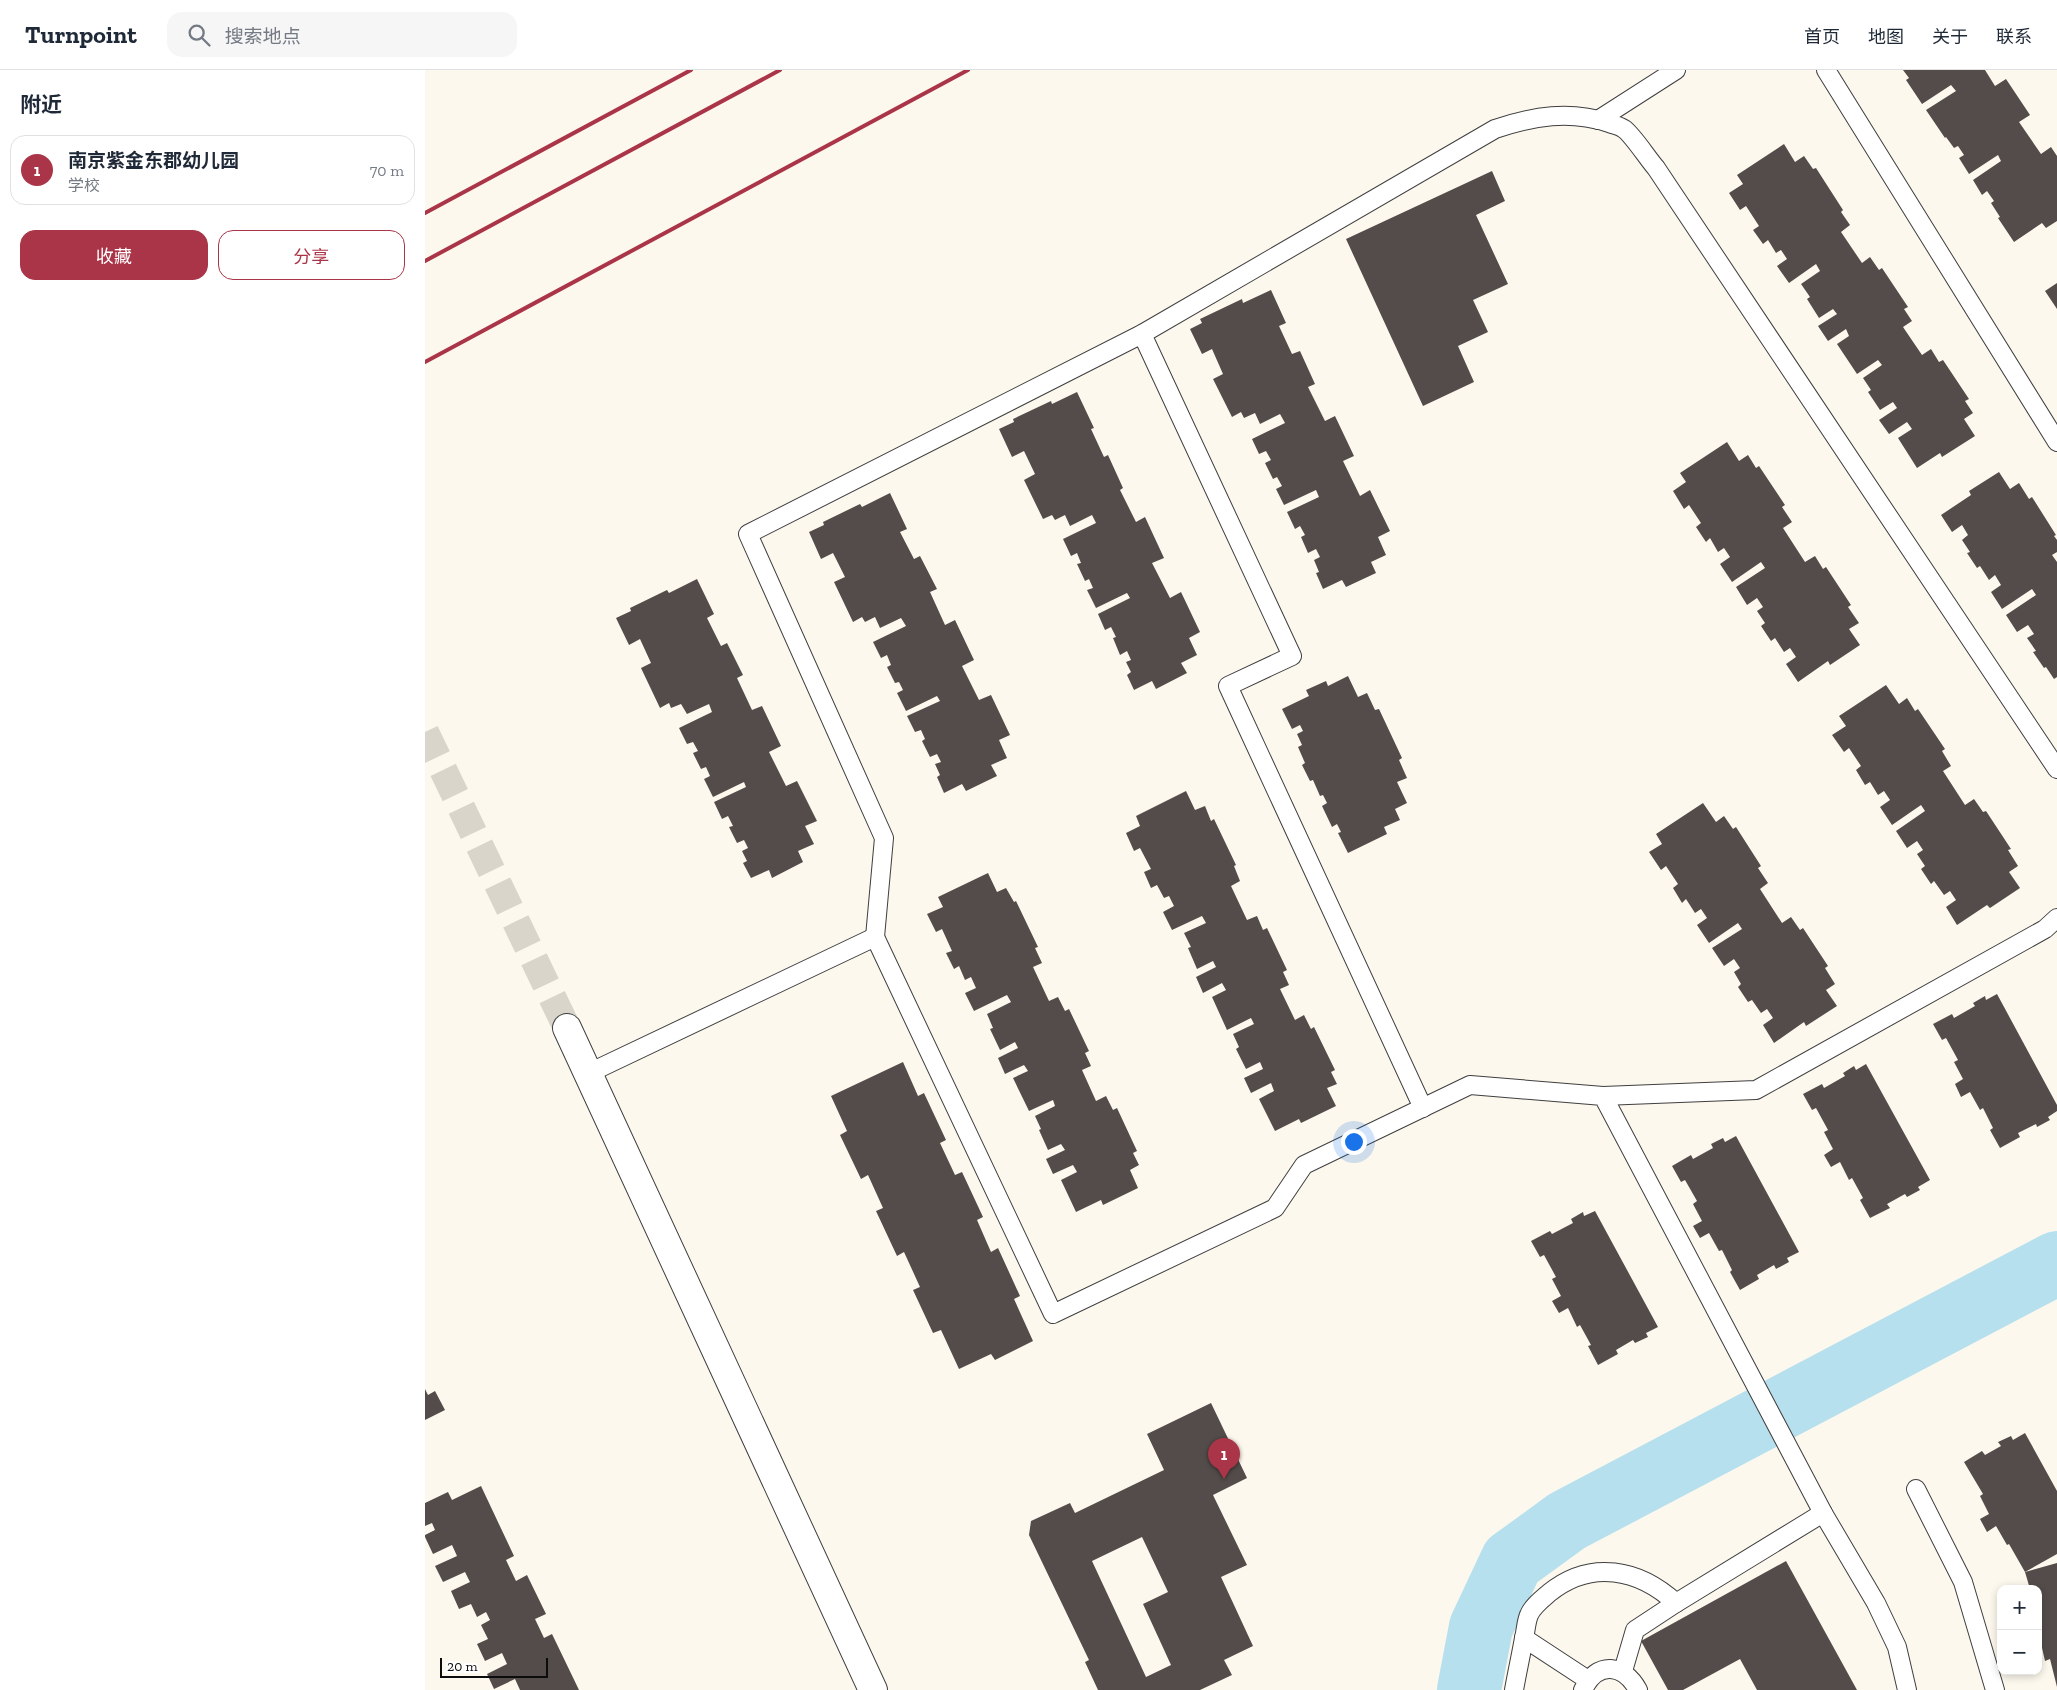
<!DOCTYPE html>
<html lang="zh">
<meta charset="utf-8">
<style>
body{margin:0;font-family:"Zilla Slab","Noto Sans SC",serif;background:#f6f6f7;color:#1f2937}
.controls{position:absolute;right:15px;bottom:15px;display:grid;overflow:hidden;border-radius:10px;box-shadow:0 2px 8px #0003}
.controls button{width:45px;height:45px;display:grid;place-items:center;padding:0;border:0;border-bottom:1px solid #e0e1e3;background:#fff;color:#1f2937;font:25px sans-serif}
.scale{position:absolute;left:15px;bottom:12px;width:108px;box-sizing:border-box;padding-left:5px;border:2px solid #0c0c0c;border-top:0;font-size:14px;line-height:18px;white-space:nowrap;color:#0c0c0c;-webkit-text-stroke:4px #fff;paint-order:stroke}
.you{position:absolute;left:928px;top:1071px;width:18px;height:18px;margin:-12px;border:4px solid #fff;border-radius:50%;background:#1a73e8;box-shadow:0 0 0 8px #1a73e833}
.badge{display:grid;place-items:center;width:32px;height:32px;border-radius:50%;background:#ab3548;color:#fff;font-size:16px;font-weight:700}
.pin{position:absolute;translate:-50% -41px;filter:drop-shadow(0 1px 2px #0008)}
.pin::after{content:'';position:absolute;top:26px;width:18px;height:15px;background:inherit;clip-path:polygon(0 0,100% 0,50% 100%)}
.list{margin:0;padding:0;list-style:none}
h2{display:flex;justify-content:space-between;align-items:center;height:65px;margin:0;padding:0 20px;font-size:21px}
h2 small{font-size:16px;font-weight:400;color:#747a83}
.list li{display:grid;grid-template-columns:32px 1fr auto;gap:15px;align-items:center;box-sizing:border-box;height:70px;margin:0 10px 10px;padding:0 10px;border:1px solid #e0e1e3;border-radius:15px}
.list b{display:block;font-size:19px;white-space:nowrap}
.list p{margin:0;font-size:16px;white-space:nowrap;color:#747a83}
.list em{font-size:16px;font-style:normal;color:#747a83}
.actions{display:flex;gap:10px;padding:15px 20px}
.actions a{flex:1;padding:11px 0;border:1px solid #ab3548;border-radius:15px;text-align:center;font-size:18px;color:#ab3548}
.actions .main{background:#ab3548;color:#fff}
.icon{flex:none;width:28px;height:28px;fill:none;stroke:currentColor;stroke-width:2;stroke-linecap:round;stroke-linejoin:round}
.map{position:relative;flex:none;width:1632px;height:1620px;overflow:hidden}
header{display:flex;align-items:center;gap:30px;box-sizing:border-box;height:70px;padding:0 25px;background:#fff;border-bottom:1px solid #e0e1e3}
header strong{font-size:24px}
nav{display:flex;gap:28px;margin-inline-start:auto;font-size:18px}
.search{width:350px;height:45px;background:#f6f6f7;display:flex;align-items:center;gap:12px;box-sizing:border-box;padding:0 18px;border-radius:15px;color:#747a83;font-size:19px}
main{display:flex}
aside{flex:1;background:#fff}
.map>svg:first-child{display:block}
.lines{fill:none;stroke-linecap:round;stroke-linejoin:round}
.river{stroke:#b7e0ee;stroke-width:64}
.building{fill:#534c4a;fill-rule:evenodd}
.tertiary-tunnel{stroke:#d9d5cb;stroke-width:28;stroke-dasharray:28 14;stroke-linecap:butt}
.service-casing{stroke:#3f3f3f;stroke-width:20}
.tertiary-casing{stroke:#3f3f3f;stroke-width:30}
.service{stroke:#fff;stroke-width:18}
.tertiary{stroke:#fff;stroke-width:28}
.rail{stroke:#ab3548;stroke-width:4}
</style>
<header>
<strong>Turnpoint</strong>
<div class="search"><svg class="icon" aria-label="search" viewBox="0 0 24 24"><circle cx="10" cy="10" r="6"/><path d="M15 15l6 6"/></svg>搜索地点</div>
<nav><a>首页</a><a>地图</a><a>关于</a><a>联系</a></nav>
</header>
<main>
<aside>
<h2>附近<small></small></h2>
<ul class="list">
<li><span class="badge">1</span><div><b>南京紫金东郡幼儿园</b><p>学校</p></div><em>70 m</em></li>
</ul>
<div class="actions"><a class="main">收藏</a><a>分享</a></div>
</aside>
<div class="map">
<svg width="1632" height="1620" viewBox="0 0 1632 1620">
<rect width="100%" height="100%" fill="#fdf8ed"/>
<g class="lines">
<path class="river" d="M1044 1620 1056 1557 1087 1491 1142 1451 1632 1193"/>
</g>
<g class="building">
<path d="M1478 0H1560L1570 16 1581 9 1605 45 1594 52 1616 84 1626 77 1632 86V151L1621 158 1617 153 1589 172 1573 148 1575 147 1566 133 1569 131 1562 121 1557 125 1548 110 1576 91 1573 85 1544 104 1534 88 1539 85 1533 76 1529 78 1521 67 1520 68 1501 40 1531 21 1526 15 1497 34 1481 10 1484 8Z"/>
<path d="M1359 74 1370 92 1379 86 1388 99 1391 98 1418 140 1416 142 1425 155 1416 162 1437 193 1445 187 1454 200 1457 198 1483 237 1479 239 1487 251 1478 257 1497 285 1506 279 1514 292 1518 290 1544 329 1540 331 1548 343 1539 349 1550 366 1517 387 1515 383 1492 398 1473 368 1487 359 1482 352 1464 364 1454 350 1472 338 1468 332 1455 340 1443 322 1446 320 1438 308 1457 295 1453 290 1432 304 1412 274 1424 266 1421 259 1403 271 1393 256 1412 244 1408 239 1394 248 1382 229 1385 227 1376 214 1395 201 1391 194 1364 213 1352 196 1362 189 1356 180 1351 183 1343 170 1338 174 1328 160 1334 156 1321 136 1315 140 1304 123 1318 114 1312 105Z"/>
<path d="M1067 101 1080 131 1051 145 1083 214 1048 230 1063 262 1033 276 1049 312 998 336 921 169Z"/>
<path d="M1632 213V239L1620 221Z"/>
<path d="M846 220 861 253 854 256 867 284 875 281 890 314 883 317 900 351 910 346 929 386 918 391 935 426 945 420 965 461 953 467 961 485 946 492 951 503 921 517 917 510 898 519 891 503 894 502 889 490 895 487 891 479 883 483 876 467 880 465 875 456 870 459 862 442 894 427 891 420 859 435 851 419 857 416 852 407 848 409 840 393 846 390 841 381 834 384 827 369 860 353 855 344 835 354 830 343 819 348 816 342 807 347 788 309 798 304 787 279 777 284 765 259 777 253 775 249 817 229 818 233Z"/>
<path d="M652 322 669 358 666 359 679 387 683 385 698 418 695 420 711 452 720 447 739 488 727 493 745 528 756 522 775 562 764 568 772 585 756 593 762 603 731 619 727 611 709 620 702 605 706 602 701 592 706 590 702 581 695 585 688 568 691 567 686 557 680 560 673 544 705 528 702 523 671 538 662 520 668 518 664 509 660 511 652 494 656 493 652 483 646 486 638 469 671 453 667 445 645 456 640 445 630 450 627 445 618 449 599 410 610 404 599 381 587 387 574 359 589 352 588 349 626 331 627 334Z"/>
<path d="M1302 372 1314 391 1323 385 1331 398 1334 396 1360 435 1357 437 1367 452 1358 458 1380 492 1390 486 1398 499 1401 497 1426 535 1423 537 1434 553 1424 559 1435 575 1405 595 1403 591 1373 612 1361 594 1371 587 1365 578 1359 582 1350 568 1346 571 1336 556 1340 553 1332 541 1338 537 1332 528 1322 535 1311 517 1340 498 1336 492 1307 512 1295 494 1305 487 1299 478 1293 482 1285 468 1281 472 1271 457 1276 453 1264 435 1259 439 1248 421 1261 412 1255 403Z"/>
<path d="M1574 402 1585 419 1594 413 1604 429 1607 427 1631 465 1629 466 1632 470V482L1627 485 1632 492V607L1629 609 1621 597 1619 598 1608 582 1611 581 1602 568 1609 564 1603 555 1592 562 1581 545 1611 525 1607 519 1577 539 1566 522 1576 515 1570 505 1564 510 1555 496 1552 498 1542 483 1545 482 1537 470 1543 465 1537 455 1527 462 1516 445 1546 425 1544 421Z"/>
<path d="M465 423 482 459 475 462 489 489 495 486 512 519 505 522 520 555 530 550 549 590 537 596 554 630 566 625 585 665 574 670 582 688 566 695 572 706 541 721 537 714 519 723 512 707 515 705 510 694 516 692 512 684 505 687 497 671 500 669 496 660 490 662 482 646 515 631 512 626 481 641 472 623 478 620 474 612 470 613 462 597 466 595 462 585 456 588 448 572 481 556 476 548 455 558 450 547 440 552 437 547 428 552 409 512 420 507 408 483 396 489 384 462 399 455 398 452 435 434 437 437Z"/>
<path d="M272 509 289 544 282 548 296 576 302 573 318 605 312 608 327 640 337 636 356 676 344 682 361 716 372 711 392 751 380 756 389 774 373 781 378 792 347 808 344 800 326 808 318 793 322 791 317 781 323 778 319 770 312 773 304 757 308 756 303 746 297 749 289 732 321 717 319 712 288 727 279 709 285 706 281 697 276 699 268 683 273 681 268 672 262 674 254 658 287 642 284 634 262 644 256 634 246 638 244 633 235 638 216 598 226 593 215 569 204 575 191 548 206 541 205 538 242 520 244 523Z"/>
<path d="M923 606 933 627 942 623 950 640 954 639 977 688 974 690 982 708 972 712 982 733 970 739 975 750 959 757 962 764 923 783 913 763 916 762 912 754 907 757 897 736 902 733 898 725 895 726 888 710 885 711 877 695 880 693 873 677 877 675 872 664 878 661 875 655 867 659 857 639 884 626 881 620 901 611 903 616Z"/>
<path d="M1461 615 1474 634 1482 628 1490 641 1493 639 1520 679 1517 681 1526 696 1518 701 1540 735 1549 729 1558 742 1561 741 1586 779 1583 780 1593 796 1584 802 1595 818 1565 838 1562 835 1532 855 1521 837 1531 830 1525 821 1519 825 1509 811 1506 814 1496 799 1500 796 1492 784 1498 780 1492 771 1482 778 1471 761 1500 741 1496 735 1467 755 1455 737 1465 730 1459 721 1453 725 1445 712 1440 715 1431 700 1436 696 1424 678 1419 682 1407 665 1421 656 1414 646Z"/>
<path d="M761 721 770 740 780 736 786 751 789 749 811 795 809 796 815 811 806 816 822 850 832 846 838 860 842 858 862 900 858 902 864 915 855 919 870 950 879 945 886 959 889 957 910 1000 906 1002 912 1014 902 1018 911 1036 876 1053 874 1049 850 1061 834 1029 849 1021 846 1013 826 1023 819 1008 838 999 835 992 821 999 811 979 814 977 808 964 829 954 826 948 802 960 787 927 801 920 797 913 778 923 771 907 791 897 788 891 772 899 763 878 766 877 759 863 781 853 777 846 747 860 738 842 749 836 744 826 739 828 732 815 726 818 719 802 726 799 715 778 709 781 701 763 715 756 711 746Z"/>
<path d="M1278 733 1291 752 1299 746 1308 759 1311 757 1336 796 1333 798 1343 813 1335 819 1357 853 1366 847 1375 860 1378 858 1403 896 1400 898 1410 914 1401 920 1412 936 1381 956 1379 952 1349 973 1338 955 1348 948 1342 939 1336 943 1327 930 1323 932 1313 917 1316 914 1309 902 1315 898 1309 889 1299 896 1287 878 1317 859 1313 853 1284 873 1272 855 1282 848 1276 839 1270 843 1261 829 1257 833 1248 818 1253 814 1241 796 1236 800 1224 782 1237 774 1231 764Z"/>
<path d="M563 803 572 822 581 818 589 832 591 831 613 877 610 878 617 893 608 897 624 931 633 927 640 941 644 939 664 981 660 983 666 996 657 1000 671 1031 681 1026 688 1040 692 1038 712 1081 708 1083 714 1095 705 1100 713 1118 678 1135 676 1130 651 1142 636 1110 652 1102 648 1095 628 1104 621 1089 640 1080 636 1074 623 1080 614 1060 616 1059 610 1046 630 1036 628 1030 604 1041 588 1008 603 1001 599 995 580 1004 573 988 593 978 590 972 575 980 565 959 568 958 562 944 586 932 582 925 549 941 540 923 551 918 546 907 540 910 534 896 529 899 521 883 527 881 517 859 511 862 502 844 518 837 513 827Z"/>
<path d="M1572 924 1632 1035V1041L1623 1047 1625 1050 1612 1057 1611 1054 1593 1063 1595 1067 1575 1078 1565 1060 1568 1058 1558 1038 1555 1040 1545 1022 1536 1027 1530 1014 1538 1009 1529 992 1533 990 1521 968 1517 970 1508 954 1527 944 1529 948 1550 936 1548 933 1560 926 1561 930Z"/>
<path d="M478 992 493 1026 499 1023 521 1070 515 1073 530 1105 537 1102 558 1147 552 1150 566 1182 573 1178 595 1226 589 1229 608 1271 570 1290 566 1284 534 1299 516 1260 508 1263 488 1220 495 1217 479 1182 472 1186 451 1141 458 1138 443 1105 436 1109 415 1065 422 1061 406 1026Z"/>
<path d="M1441 994 1505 1110 1493 1117 1495 1120 1482 1127 1480 1124 1462 1134 1465 1138 1445 1148 1435 1130 1438 1128 1427 1108 1424 1110 1415 1092 1406 1097 1399 1085 1408 1079 1399 1062 1403 1060 1391 1038 1387 1040 1378 1024 1397 1014 1399 1018 1420 1006 1418 1003 1429 996 1431 1000Z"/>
<path d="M1311 1066 1374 1182 1362 1188 1364 1192 1351 1199 1349 1195 1332 1205 1334 1209 1315 1220 1305 1202 1307 1200 1297 1180 1294 1181 1284 1163 1275 1168 1268 1156 1277 1151 1268 1134 1272 1131 1260 1110 1256 1112 1247 1096 1266 1085 1268 1089 1288 1078 1286 1074 1298 1068 1300 1072Z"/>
<path d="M1170 1141 1233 1257 1221 1263 1223 1267 1210 1273 1208 1270 1191 1280 1193 1284 1173 1295 1163 1276 1166 1275 1155 1255 1152 1257 1143 1238 1134 1243 1127 1231 1136 1226 1127 1209 1131 1207 1119 1185 1115 1187 1106 1171 1125 1161 1127 1164 1148 1153 1146 1149 1158 1142 1159 1146Z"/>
<path d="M0 1319 3 1325 10 1321 20 1340 0 1350Z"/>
<path d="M786 1333 822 1408 788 1425 822 1495 796 1507 828 1576 799 1590 807 1605 775 1620H673L660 1592 664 1590 604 1465 606 1451 645 1433 650 1443 739 1400 722 1364ZM717 1467 743 1522 718 1534 746 1595 721 1607 667 1491Z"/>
<path d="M1600 1363 1632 1421V1484L1600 1502 1632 1493V1617L1625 1589 1620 1591 1615 1569 1613 1570V1519H1605L1600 1502 1584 1474 1582 1475 1571 1456 1562 1462 1555 1449 1564 1444 1555 1426 1558 1424 1539 1392 1557 1381 1560 1385 1576 1376 1573 1372 1586 1366 1588 1370Z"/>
<path d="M56 1416 89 1486 81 1490 91 1511 102 1505 121 1544 110 1549 119 1568 127 1564 154 1620H95L90 1609 69 1619 62 1604 82 1594 77 1583 60 1591 52 1574 63 1569 56 1555 65 1550 61 1542 52 1547 46 1534 34 1539 26 1521 45 1512 40 1502 18 1512 10 1496 32 1486 27 1475 8 1484 0 1467V1465L10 1460 7 1453 0 1456V1433L23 1422 27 1430Z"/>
<path d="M1361 1491 1432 1620H1332L1315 1589 1258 1620H1243L1216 1571Z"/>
</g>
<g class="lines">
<path class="tertiary-tunnel" d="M0 662 142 958"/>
<g class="service-casing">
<g id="service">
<path d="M1401 0 1632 372"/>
<path d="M1173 50 1251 0"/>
<path d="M717 264 867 586 803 616 998 1038"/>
<path d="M450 867 459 768 323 464 717 264 1070 59C1108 46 1145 40 1184 53 1189 55 1195 56 1199 59 1207 64 1223 89 1231 98L1632 699"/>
<path d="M164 1003 450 867 628 1244 850 1138 879 1095 1045 1015 1178 1026 1398 1443 1451 1533 1472 1577 1482 1620"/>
<path d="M1178 1026 1331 1020 1620 859 1632 848"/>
<path d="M1491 1419 1538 1512 1570 1620"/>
<path d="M1099 1568 1163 1610"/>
<path d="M1198 1601 1210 1560 1251 1533"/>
<path d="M1089 1620C1092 1603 1096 1585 1099 1568 1101 1560 1101 1552 1104 1545 1107 1537 1117 1529 1124 1523 1166 1489 1214 1499 1251 1533L1398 1443"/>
<path d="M1158 1620C1172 1590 1199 1594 1213 1620"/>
</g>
</g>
<g class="tertiary-casing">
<path id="tertiary" d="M142 958 448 1620"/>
</g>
<use href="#service" class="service"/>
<use href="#tertiary" class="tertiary"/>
<g class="rail">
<path d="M0 143 266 0"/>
<path d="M0 191 355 0"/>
<path d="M0 292 543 0"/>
</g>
</g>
</svg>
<div class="controls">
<button>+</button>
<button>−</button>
</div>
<div class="scale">20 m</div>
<div class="you"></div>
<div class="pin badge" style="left:799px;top:1409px">1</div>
</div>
</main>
